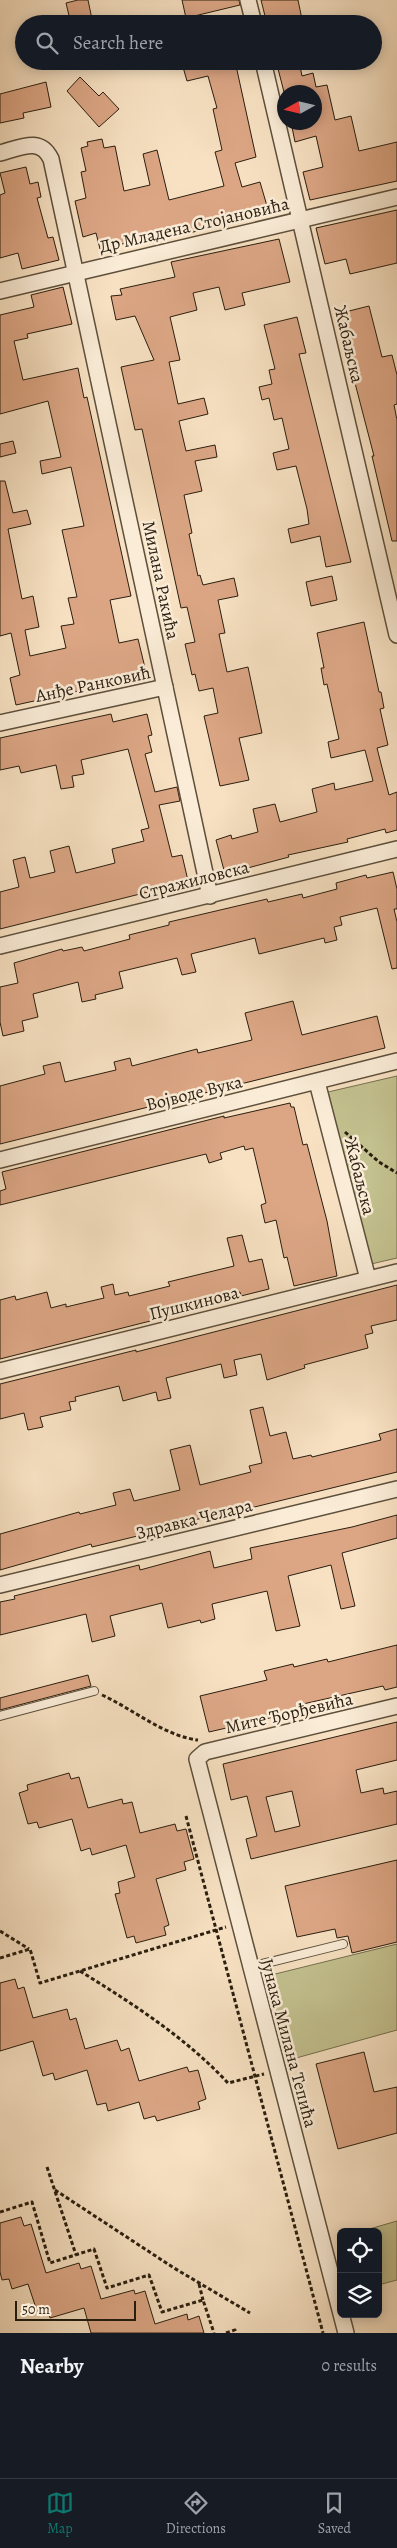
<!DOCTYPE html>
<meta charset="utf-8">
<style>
body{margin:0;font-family:Alegreya,serif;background:#242831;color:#f1f3f6}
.controls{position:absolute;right:15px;bottom:15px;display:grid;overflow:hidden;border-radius:8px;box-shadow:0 2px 12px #0003}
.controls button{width:45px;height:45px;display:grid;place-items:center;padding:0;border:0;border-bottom:1px solid #363941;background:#171b24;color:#f1f3f6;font:25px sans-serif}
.compass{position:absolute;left:277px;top:85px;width:45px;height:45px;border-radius:50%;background:#171b24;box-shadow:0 2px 12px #0003;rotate:262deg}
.scale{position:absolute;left:15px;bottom:12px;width:121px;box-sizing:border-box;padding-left:5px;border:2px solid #2a1e0f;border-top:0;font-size:14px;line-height:18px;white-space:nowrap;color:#2a1e0f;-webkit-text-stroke:4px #faecd7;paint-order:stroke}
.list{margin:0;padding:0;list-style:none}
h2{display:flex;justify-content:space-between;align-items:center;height:65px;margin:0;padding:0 20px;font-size:21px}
h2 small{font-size:16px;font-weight:400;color:#9ea1a6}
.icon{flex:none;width:28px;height:28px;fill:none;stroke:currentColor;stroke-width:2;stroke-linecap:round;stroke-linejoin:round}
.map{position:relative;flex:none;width:397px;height:2333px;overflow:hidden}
.search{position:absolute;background:#171b24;box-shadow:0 2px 12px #0003;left:15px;right:15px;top:15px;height:55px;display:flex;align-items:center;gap:12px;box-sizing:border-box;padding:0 18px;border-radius:28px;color:#9ea1a6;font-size:19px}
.sheet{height:145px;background:#171b24}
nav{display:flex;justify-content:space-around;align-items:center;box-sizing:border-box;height:70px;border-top:1px solid #363941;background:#171b24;font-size:14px;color:#9ea1a6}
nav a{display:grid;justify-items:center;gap:2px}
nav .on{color:#0f766e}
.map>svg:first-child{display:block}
.green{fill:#c3c18f;stroke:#76704f}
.building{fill:#dca685;stroke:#2a1e0f;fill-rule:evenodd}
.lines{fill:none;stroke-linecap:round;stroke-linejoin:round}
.lane-casing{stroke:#5d4f3c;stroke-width:10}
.street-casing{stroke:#5d4f3c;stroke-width:18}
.path{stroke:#2a1e0f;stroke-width:3;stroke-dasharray:4 2.5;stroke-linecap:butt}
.lane{stroke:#faecd7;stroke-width:8}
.street{stroke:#faecd7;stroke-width:15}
.labels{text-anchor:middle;stroke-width:5;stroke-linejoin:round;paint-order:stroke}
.street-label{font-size:18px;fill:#2a1e0f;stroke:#faecd7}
</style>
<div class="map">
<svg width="397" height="2333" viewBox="0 0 397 2333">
<rect width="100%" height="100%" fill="#f7e1c2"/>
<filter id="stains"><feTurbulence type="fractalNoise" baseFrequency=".004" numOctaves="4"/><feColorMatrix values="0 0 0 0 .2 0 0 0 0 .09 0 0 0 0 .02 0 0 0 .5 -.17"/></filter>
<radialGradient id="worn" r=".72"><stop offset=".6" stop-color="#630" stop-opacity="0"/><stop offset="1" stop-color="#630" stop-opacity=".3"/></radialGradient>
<g class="green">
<path d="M397 1076V1258L371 1264 328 1092Z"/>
<path d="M397 1944V2030L289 2060 267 1976Z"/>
<path d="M397 2221V2280L378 2285V2232H359Z"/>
</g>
<g class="building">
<path d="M78 0H88L93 24H71L66 3Z"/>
<path d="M182 0H239L240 5 186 18Z"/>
<path d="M261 0H298L303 24H267Z"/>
<path d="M204 61H235L256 157 235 163 242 187 260 182 267 206 230 216 232 223 163 239 162 235 100 249 96 233 83 237 75 201 86 198 81 172 86 171 81 148 88 146 87 142 102 139 104 148 115 146 124 191 150 185 143 154 157 150 169 200 224 186 215 152 222 150 213 109 217 108 208 76 187 81 183 67Z"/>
<path d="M276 61H299L302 76 313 73 316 87 327 85 335 120 351 116 359 151 397 142V181L310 200 303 172 323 167 316 136 295 142 291 122H314V92H284Z"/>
<path d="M80 77 99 96 103 92 119 109 99 127 67 91Z"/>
<path d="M46 82 51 107 23 113 24 118 0 123V94Z"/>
<path d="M26 167 30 184 38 182 41 197 37 198 48 238 53 237 59 260 22 269 18 253 0 258V195L5 193 0 173Z"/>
<path d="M397 210V263L350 274 346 259 325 264 316 228Z"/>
<path d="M279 239 290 282 242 293 245 305 225 310 219 287 193 293 197 310 170 317 180 360 169 362 178 404 204 398 208 414 179 421 186 451 215 445 217 457 195 461 202 491 184 495 192 533 189 534 198 576 200 575 203 585 234 578 238 596 218 600 225 633 219 634 227 672 248 667 262 733 239 738 249 780 220 786 204 716 218 713 213 688 199 691 195 674 192 675 185 644 195 642 187 607 181 608 142 429 135 430 121 367 154 360 135 316 116 320 111 296 122 295 120 289 175 277 171 262Z"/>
<path d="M63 287 72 324 27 334 28 338 14 341 23 380 78 368 84 398 87 397 131 596 110 600 119 643 138 639 147 676 16 705 10 678 20 675 11 633 0 636V481H5L13 513 27 510 31 524 8 529 22 599 33 596 39 627 25 630 30 656 66 648 61 626 74 624 68 598 77 597 62 530 84 526 71 467 42 474 40 461 61 457 48 401 0 414V315L34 307 31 295Z"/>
<path d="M369 306 382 357 392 355 397 375V404L394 405 397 420V541H392L372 456H374L337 314Z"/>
<path d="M297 317 306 353 299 354 351 562 326 567 320 536 291 543 288 529 309 524 307 509 296 466 277 470 273 453 289 449 282 418 274 420 269 398 262 400 259 387 272 384 269 370 275 369 264 325Z"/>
<path d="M13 441 16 453 0 457V444Z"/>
<path d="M332 576 337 600 311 606 306 582Z"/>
<path d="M364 622 379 692H381L384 708 380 709 388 745 377 748 389 795 397 792V830L386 833 385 829 347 839 348 842 288 855 289 857 225 874 216 840 231 835 232 839 258 832 253 809 275 804 280 822 317 812 312 789 334 783 335 790 373 781 365 750 331 758 328 742 339 739 327 684 324 685 321 668H324L317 633Z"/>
<path d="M111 714 113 722 147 714 152 735 148 736 152 752 145 754 155 792 177 787 180 801 159 805 172 857 182 855 189 885 157 893 156 890 0 929V892L19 887 13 860 25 857 30 878 55 872 50 851 69 846 76 873 115 863 112 849 144 841 141 830 149 828 128 749 81 760 84 774 72 776 74 787 61 789 56 765 21 773 19 766 0 770V738Z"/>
<path d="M393 872 397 889V909H394L397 922V968L392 969 377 908 340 917 342 925 334 927 337 940 325 943 324 938 259 954 255 938 191 954 196 972 182 975 177 958 119 972 123 988 95 995 96 999 82 1002 78 982 33 994 38 1017 22 1021 24 1031 3 1036 0 1022V987L18 983 14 963 62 949 63 951 82 947 84 951 130 939 129 935 169 925V922L267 899 268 902 302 894 303 898 337 889 336 883 366 875 367 878Z"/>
<path d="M293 1001 302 1035 377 1016 385 1048 0 1144V1086L45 1074 43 1066 60 1062 65 1082 116 1070 114 1062 130 1058 132 1066 197 1049 198 1053 252 1040 245 1013Z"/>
<path d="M290 1103 291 1107H294L303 1145 307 1144 327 1221 337 1276 294 1286 287 1257 284 1258 276 1220 265 1223 261 1205 266 1203 253 1148 245 1150 244 1146 220 1153 222 1159 209 1163 206 1154 0 1205V1191L6 1189 2 1172 224 1116V1118Z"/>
<path d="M242 1235 249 1262 262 1259 269 1289 241 1296 240 1292 201 1301 169 1310 170 1316 0 1359V1300L15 1296 16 1300 47 1292 51 1308 66 1304V1307L104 1298 101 1287 113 1284 115 1295 128 1292 129 1296 170 1286 168 1282 234 1266 227 1238Z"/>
<path d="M397 1285V1320L371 1326 373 1333 365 1335 368 1348 304 1365 305 1368 267 1380 261 1354 234 1360 237 1375 224 1378 221 1364 166 1378 171 1398 158 1401 156 1392 123 1401 119 1386 75 1397 76 1401 69 1402 71 1410 40 1417 43 1427 28 1430 24 1413 0 1419V1384L136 1350V1352Z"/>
<path d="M263 1407 270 1436 286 1432 293 1459 311 1455 312 1457 381 1440 379 1434 397 1429V1472L226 1514 225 1512 187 1522V1520L153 1528 154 1532 92 1547 91 1544 0 1570V1534L79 1512 80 1514 116 1505 113 1493 130 1489 134 1501 180 1490 170 1450 190 1445 200 1485 251 1472 249 1466 262 1463 250 1410Z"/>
<path d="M397 1515V1538L342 1553 355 1606 341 1609 331 1565 288 1576 300 1626 276 1631 267 1591 212 1604 215 1619 201 1623 200 1620 168 1628 162 1603 110 1616 115 1636 92 1642 86 1614 0 1635V1602L15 1599 14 1596 139 1565 140 1570 210 1551 214 1568 252 1559 250 1548 352 1527Z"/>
<path d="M397 1645V1687L385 1690 383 1686 303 1704 304 1710 209 1732 200 1696 267 1680 264 1671 293 1664 294 1667 327 1659 328 1662Z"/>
<path d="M88 1675 91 1686 0 1710V1698Z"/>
<path d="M397 1722V1760L356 1770 361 1793 383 1788 384 1794 397 1791V1824L251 1859 246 1839 257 1836 247 1796 231 1800 223 1764ZM292 1791 300 1826 275 1832 266 1797Z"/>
<path d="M69 1773 71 1779 79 1777 88 1808 122 1799 123 1804 132 1802 140 1833 175 1824 177 1831 186 1829 194 1859 184 1862 186 1870 156 1879 169 1925 164 1927 166 1935 136 1943 134 1936 127 1938 115 1894 120 1893 118 1882 135 1877 126 1845 92 1855 90 1848 81 1851 72 1819 39 1828 37 1822 28 1824 19 1793 28 1790 27 1785Z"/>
<path d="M397 1860V1942L352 1953 348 1936 337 1938 335 1929 297 1937 285 1886Z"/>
<path d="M15 1979 18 1989 24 1987 33 2018 67 2009 70 2020 76 2018 85 2049 117 2040 121 2051 129 2048 139 2081 187 2067 189 2072 198 2070 206 2099 198 2102 200 2109 157 2121 155 2116 144 2119 139 2102 108 2111 106 2103 97 2105 87 2070 55 2080 53 2073 43 2076 33 2041 0 2051V1983Z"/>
<path d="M364 2052 374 2092 397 2087V2133L338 2149 316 2064Z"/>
<path d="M21 2217 24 2226 31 2224 46 2273 79 2263 81 2269 91 2266 101 2299 134 2290 135 2294 145 2291 155 2324 187 2314 188 2320 199 2316 204 2333H91L84 2308 50 2318 48 2311 38 2314 28 2284 12 2289 9 2279 2 2280 0 2272V2223Z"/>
</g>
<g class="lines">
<g class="lane-casing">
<g id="lane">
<path d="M0 1716 94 1691"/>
<path d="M250 1967 343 1944"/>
</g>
</g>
<g class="street-casing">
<g id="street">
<path d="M248 0 254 24"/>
<path d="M263 61 397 635"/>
<path d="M0 153C20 148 40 136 51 159L210 896"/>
<path d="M0 291 397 197"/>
<path d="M0 723 165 687"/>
<path d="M0 946 397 849"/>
<path d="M317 1082 368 1279"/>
<path d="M0 1160 397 1061"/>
<path d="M0 1371 397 1272"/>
<path d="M0 1585 397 1489"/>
<path d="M346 2333 197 1759 205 1752 397 1706"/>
</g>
</g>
<g class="path">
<path d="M345 1132 379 1162 397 1173"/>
<path d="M102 1695C133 1709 164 1736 198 1740"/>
<path d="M186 1816 323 2333"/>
<path d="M0 1931 29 1949"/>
<path d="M0 1958 30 1949 40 1983 226 1927"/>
<path d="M80 1971C133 2004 185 2037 228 2083L264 2074"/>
<path d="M47 2167 76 2255"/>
<path d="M55 2190 174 2268 250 2313"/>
<path d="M0 2212 32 2202 50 2263 94 2249 107 2288 149 2275 162 2312 203 2300 214 2333"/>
<path d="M199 2284 203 2300"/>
<path d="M226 2333 235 2330 236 2333"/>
</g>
<use href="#lane" class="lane"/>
<use href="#street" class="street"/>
</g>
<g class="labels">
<g class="street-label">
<text transform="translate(194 225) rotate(-13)" y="6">Др Младена Стојановића</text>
<text transform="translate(349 344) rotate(77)" y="6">Жабаљска</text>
<text transform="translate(161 580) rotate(78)" y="6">Милана Ракића</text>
<text transform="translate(93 684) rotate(-12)" y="6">Анђе Ранковић</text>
<text transform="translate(194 880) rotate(-14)" y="6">Стражиловска</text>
<text transform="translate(194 1093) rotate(-14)" y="6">Војводе Вука</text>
<text transform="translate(360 1176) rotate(76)" y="6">Жабаљска</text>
<text transform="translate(194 1303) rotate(-14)" y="6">Пушкинова</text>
<text transform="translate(194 1519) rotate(-14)" y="6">Здравка Челара</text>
<text transform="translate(289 1713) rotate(-13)" y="6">Мите Ђорђевића</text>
<text transform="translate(289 2043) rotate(75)" y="6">Јунака Милана Тепића</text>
</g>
</g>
<rect width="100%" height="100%" filter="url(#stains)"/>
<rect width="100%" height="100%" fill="url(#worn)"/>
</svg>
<div class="controls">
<button><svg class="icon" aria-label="locate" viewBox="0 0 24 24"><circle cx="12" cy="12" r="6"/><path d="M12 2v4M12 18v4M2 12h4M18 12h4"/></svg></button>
<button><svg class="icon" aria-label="layers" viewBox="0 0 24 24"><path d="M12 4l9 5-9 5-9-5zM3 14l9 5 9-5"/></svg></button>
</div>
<svg class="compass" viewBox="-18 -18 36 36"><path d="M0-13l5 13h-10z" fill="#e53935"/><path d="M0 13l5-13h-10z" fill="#9ea1a6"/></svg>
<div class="scale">50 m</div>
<div class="search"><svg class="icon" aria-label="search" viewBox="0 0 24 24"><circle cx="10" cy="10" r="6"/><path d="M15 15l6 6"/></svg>Search here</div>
</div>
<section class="sheet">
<h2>Nearby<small>0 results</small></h2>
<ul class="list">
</ul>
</section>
<nav>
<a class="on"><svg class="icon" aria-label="map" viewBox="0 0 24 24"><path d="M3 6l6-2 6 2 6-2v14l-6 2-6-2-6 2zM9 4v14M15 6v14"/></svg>Map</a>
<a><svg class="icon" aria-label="directions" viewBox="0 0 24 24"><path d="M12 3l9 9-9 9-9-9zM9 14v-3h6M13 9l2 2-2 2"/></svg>Directions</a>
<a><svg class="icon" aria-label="saved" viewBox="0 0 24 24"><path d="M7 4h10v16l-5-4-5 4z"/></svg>Saved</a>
</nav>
